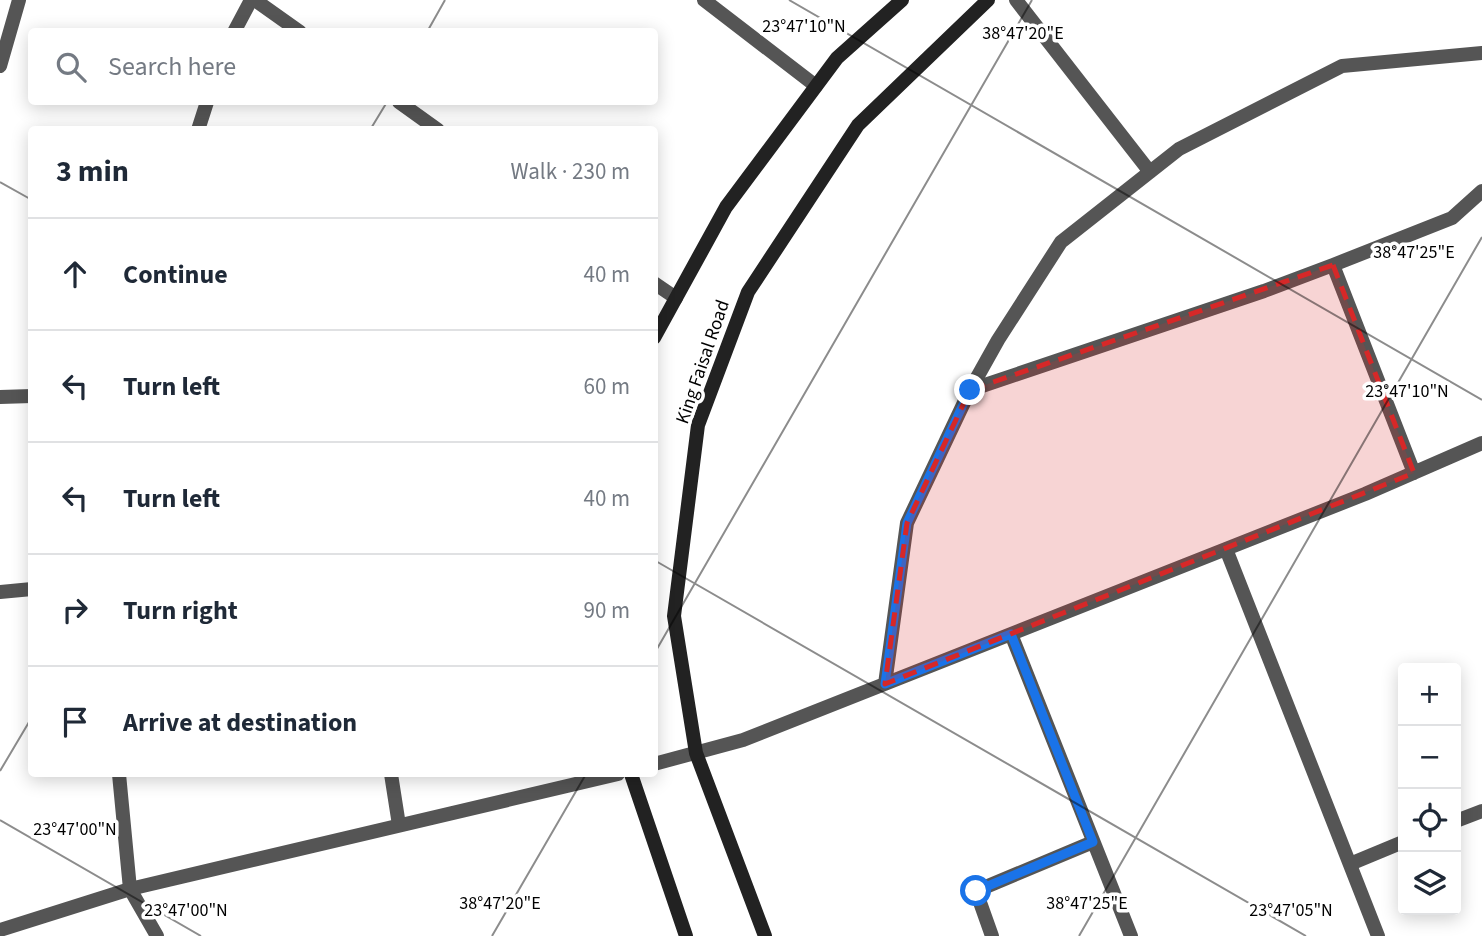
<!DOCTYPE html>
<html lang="en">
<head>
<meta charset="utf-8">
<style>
	body { margin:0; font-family:"Source Sans 3",sans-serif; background:#f2f2f3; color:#1f2937 }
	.controls { position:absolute; right:21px; bottom:21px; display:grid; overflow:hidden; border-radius:7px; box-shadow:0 4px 18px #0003 }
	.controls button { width:63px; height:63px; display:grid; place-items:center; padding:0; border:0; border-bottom:2px solid #e0e1e3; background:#fff; color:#1f2937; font:35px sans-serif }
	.stop { position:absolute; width:21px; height:21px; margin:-16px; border:5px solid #1a73e8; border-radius:50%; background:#fff }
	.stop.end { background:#1a73e8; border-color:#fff; box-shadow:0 2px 7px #0008 }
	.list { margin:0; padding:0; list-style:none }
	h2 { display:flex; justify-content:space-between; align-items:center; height:91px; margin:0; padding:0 28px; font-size:30px }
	h2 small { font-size:23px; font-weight:400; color:#747a83 }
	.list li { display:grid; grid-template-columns:46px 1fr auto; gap:21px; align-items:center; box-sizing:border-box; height:112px; padding:0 28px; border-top:2px solid #e0e1e3 }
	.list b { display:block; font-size:26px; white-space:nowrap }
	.list em { font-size:23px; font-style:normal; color:#747a83 }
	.icon { flex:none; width:38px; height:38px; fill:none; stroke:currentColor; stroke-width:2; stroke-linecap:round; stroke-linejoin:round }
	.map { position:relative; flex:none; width:1482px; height:936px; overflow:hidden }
	.search { position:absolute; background:#fff; box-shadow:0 4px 18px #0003; left:28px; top:28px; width:630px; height:77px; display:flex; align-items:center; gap:18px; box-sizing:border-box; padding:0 24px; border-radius:7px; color:#747a83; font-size:26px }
	.panel { position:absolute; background:#fff; box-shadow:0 4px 18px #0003; left:28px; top:126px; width:630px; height:651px; border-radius:7px }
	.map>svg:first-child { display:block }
</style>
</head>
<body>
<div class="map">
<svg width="1482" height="936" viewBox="0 0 1482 936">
	<rect width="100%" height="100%" fill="#fff"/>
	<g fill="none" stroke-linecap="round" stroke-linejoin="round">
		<path stroke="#555" stroke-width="14" d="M255,0L300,32
			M704,0L816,86
			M1016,0L1150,172
			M234,32L251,0
			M0,66L19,0
			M399,102L438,130
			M198,130L207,102
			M1333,265L1414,473
			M654,283L676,298
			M970,390L1264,291L1333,265L1452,218L1482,191
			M0,397L32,396
			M1226,549L1378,936
			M0,592L32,589
			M1011,634L1131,936
			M885,684L907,523L970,390L998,340L1061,242L1179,149L1342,66L1482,53
			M654,764L743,740L1365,494L1482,443
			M119,774L130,889L157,936
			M391,774L399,825
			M1456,821L1482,811
			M1350,864L1403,842
			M0,930L130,889L618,774
			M992,936L976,891L1093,842"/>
		<path stroke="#222" stroke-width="14" d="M654,338L726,207L837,58L902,0
			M631,774L686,936
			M765,936L696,753L674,616L698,425L748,292L858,125L988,0"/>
	</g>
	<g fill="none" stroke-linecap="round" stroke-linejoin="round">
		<path stroke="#1a73e8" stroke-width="9" d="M970,390L907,523L885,684L1011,634L1093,842L976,891"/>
	</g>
	<path fill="#d62828" fill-opacity="0.2" stroke="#d62828" stroke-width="5" stroke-dasharray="14 9" stroke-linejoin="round" d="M1333,265L1414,473L885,684L907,523L970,390Z"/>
	<path fill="none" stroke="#000" stroke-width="2" stroke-opacity="0.45" d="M789,0L1482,400M427,32L445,0M370,130L387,102M0,182L32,200M654,560L1306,936M654,654L1032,0M0,771L32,717M0,820L201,936M492,936L586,774M1079,936L1482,237"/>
	<g text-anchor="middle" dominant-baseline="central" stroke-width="7" stroke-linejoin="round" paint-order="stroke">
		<g font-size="19" fill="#000" stroke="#fff">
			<text transform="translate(703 362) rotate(-71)">King Faisal Road</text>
		</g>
	</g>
	<g font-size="18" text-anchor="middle" fill="#000" stroke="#fff" stroke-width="7" stroke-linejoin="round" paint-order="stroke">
		<text x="804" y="32">23°47'10"N</text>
		<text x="1023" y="39">38°47'20"E</text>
		<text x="1414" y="258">38°47'25"E</text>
		<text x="1407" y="397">23°47'10"N</text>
		<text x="75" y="835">23°47'00"N</text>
		<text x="500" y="909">38°47'20"E</text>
		<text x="1087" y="909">38°47'25"E</text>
		<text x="186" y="916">23°47'00"N</text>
		<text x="1291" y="916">23°47'05"N</text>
	</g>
</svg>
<div class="controls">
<button>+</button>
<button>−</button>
<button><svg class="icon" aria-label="locate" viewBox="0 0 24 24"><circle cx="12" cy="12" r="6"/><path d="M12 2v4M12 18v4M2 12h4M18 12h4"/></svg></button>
<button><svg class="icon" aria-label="layers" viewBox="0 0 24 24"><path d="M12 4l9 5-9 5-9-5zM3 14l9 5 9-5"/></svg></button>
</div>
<div class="stop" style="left:976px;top:891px"></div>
<div class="stop end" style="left:970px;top:390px"></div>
<div class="search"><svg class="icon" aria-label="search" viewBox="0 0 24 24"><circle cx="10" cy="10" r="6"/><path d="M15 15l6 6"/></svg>Search here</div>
<section class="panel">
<h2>3 min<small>Walk · 230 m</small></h2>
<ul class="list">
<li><svg class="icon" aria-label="ahead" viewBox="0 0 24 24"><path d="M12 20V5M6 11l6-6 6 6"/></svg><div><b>Continue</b></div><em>40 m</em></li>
<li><svg class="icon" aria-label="left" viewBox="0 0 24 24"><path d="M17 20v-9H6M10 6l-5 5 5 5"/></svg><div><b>Turn left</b></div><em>60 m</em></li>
<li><svg class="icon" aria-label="left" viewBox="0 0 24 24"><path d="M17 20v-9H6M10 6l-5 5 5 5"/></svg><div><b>Turn left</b></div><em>40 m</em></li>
<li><svg class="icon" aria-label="right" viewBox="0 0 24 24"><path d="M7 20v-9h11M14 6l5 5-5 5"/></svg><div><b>Turn right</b></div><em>90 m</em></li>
<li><svg class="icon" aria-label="arrive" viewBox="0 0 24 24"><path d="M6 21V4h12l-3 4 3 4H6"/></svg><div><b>Arrive at destination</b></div></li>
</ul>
</section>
</div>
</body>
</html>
